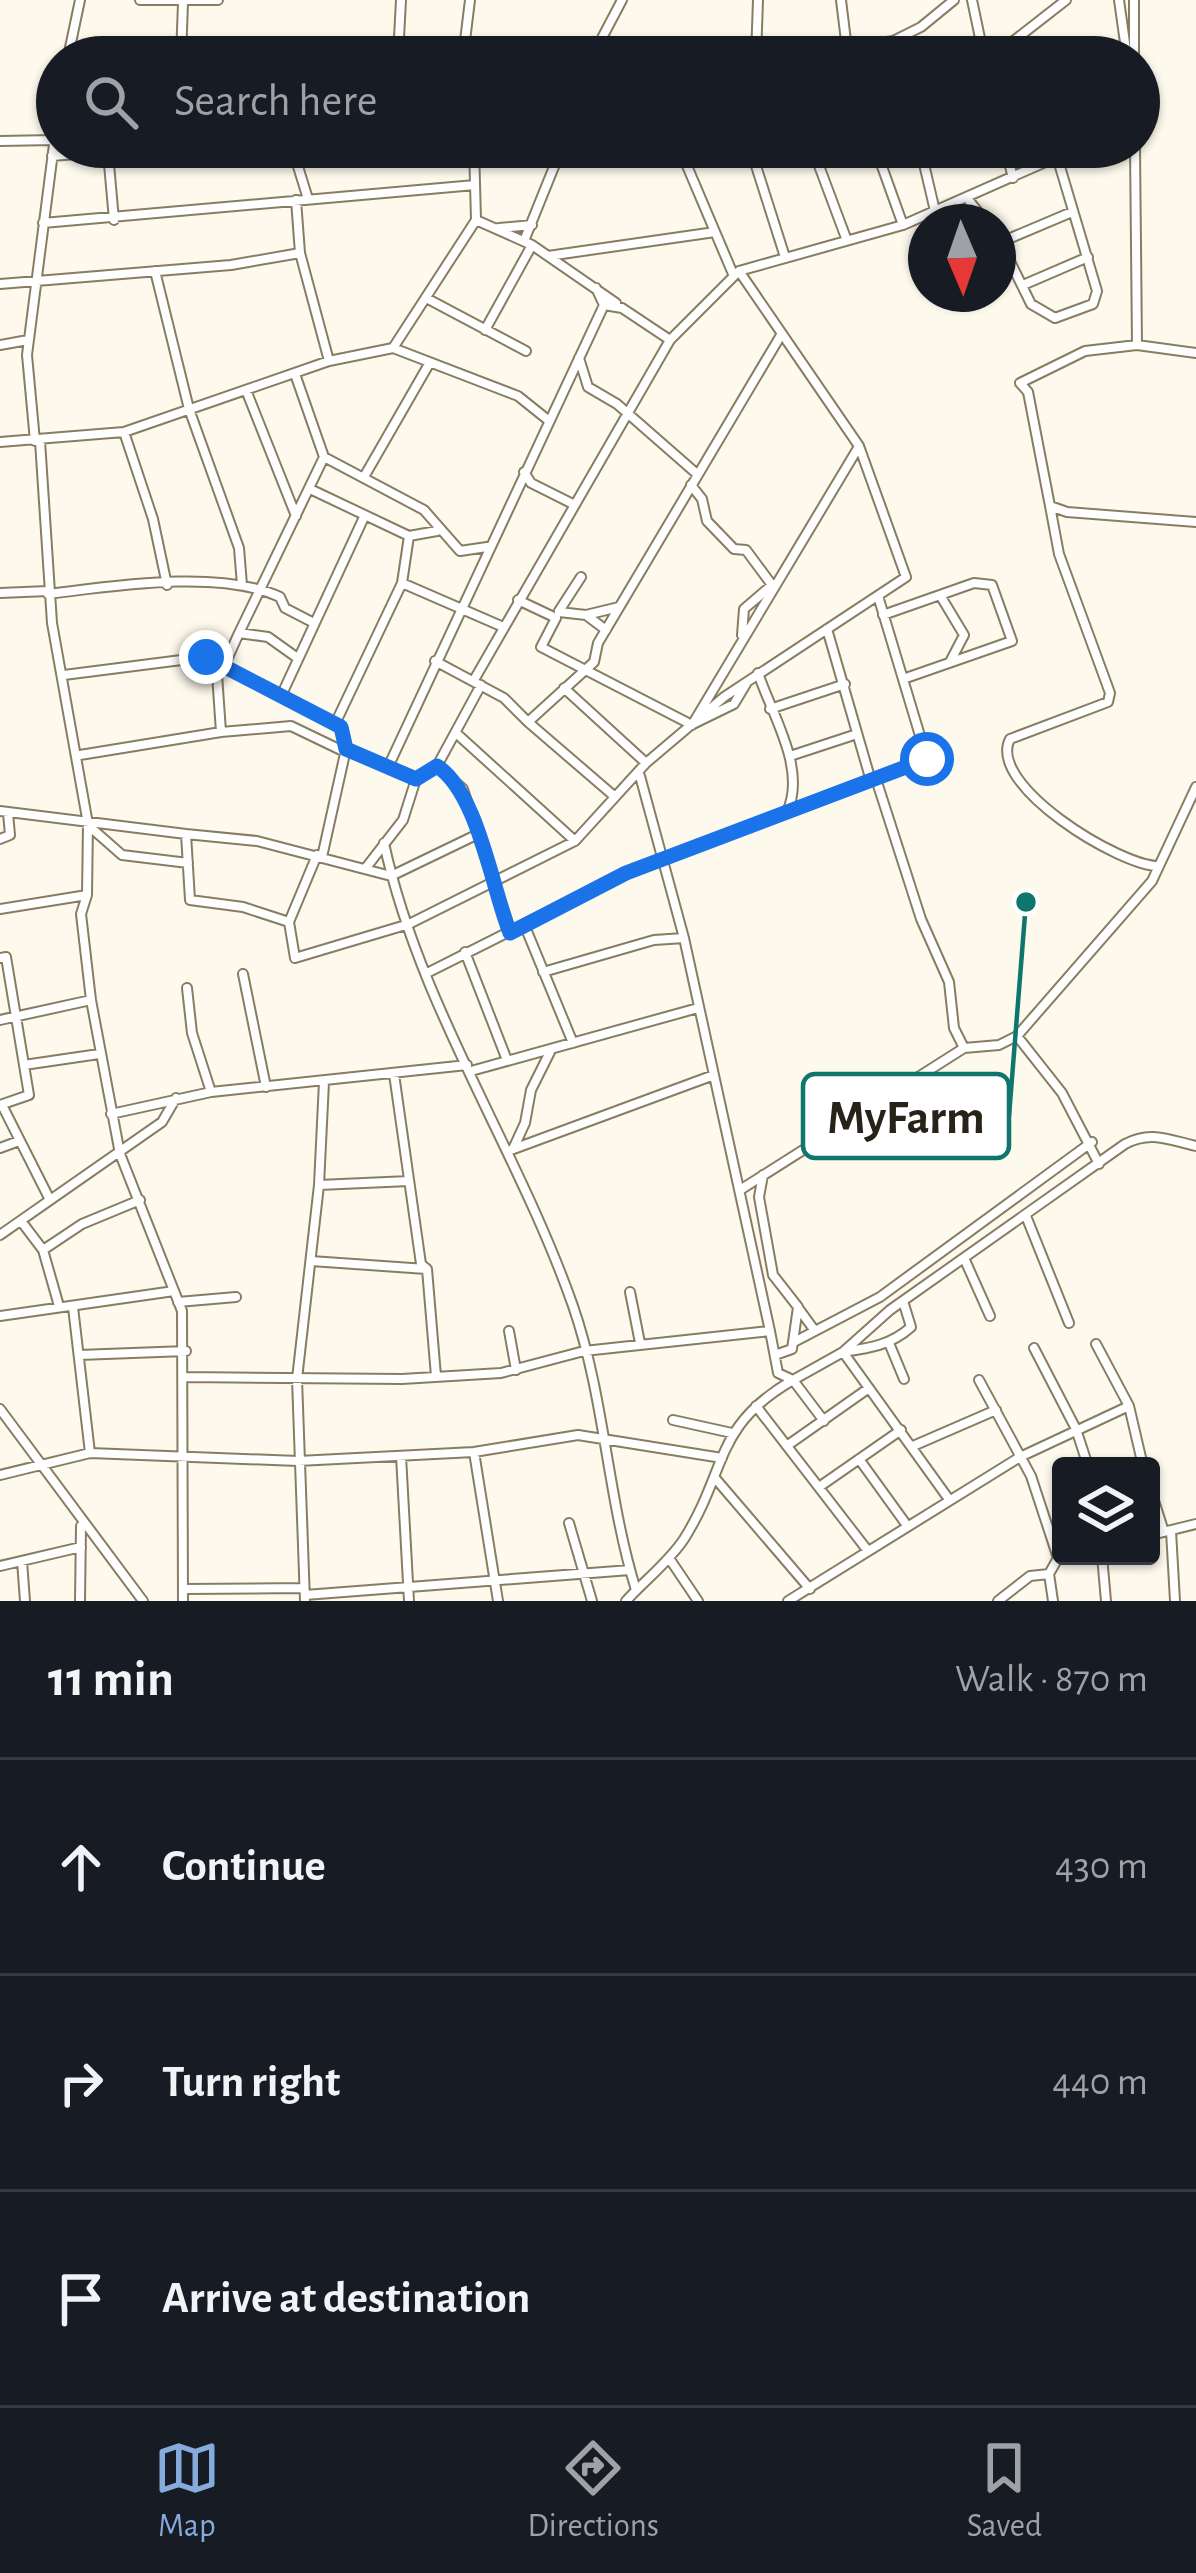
<!DOCTYPE html>
<html lang="en">
<head>
<meta charset="utf-8">
<style>
	body { margin:0; font-family:"Alegreya Sans",sans-serif; background:#20242c; color:#f1f3f6 }
	.controls { position:absolute; right:36px; bottom:36px; display:grid; overflow:hidden; border-radius:12px; box-shadow:0 3px 9px #0004 }
	.controls button { width:108px; height:108px; display:grid; place-items:center; padding:0; border:0; border-bottom:3px solid #363941; background:#171b24; color:#f1f3f6; font:60px sans-serif }
	.compass { position:absolute; left:908px; top:204px; width:108px; height:108px; border-radius:50%; background:#171b24; box-shadow:0 3px 9px #0004; rotate:178deg }
	.stop { position:absolute; width:36px; height:36px; margin:-27px; border:9px solid #1a73e8; border-radius:50%; background:#fff }
	.stop.end { background:#1a73e8; border-color:#fff; box-shadow:0 3px 12px #0008 }
	.list { margin:0; padding:0; list-style:none }
	h2 { display:flex; justify-content:space-between; align-items:center; height:156px; margin:0; padding:0 48px; font-size:51px }
	h2 small { font-size:39px; font-weight:400; color:#9ea1a6 }
	.list li { display:grid; grid-template-columns:78px 1fr auto; gap:36px; align-items:center; box-sizing:border-box; height:216px; padding:0 48px; border-top:3px solid #363941 }
	.list b { display:block; font-size:45px; white-space:nowrap }
	.list em { font-size:39px; font-style:normal; color:#9ea1a6 }
	.icon { flex:none; width:66px; height:66px; fill:none; stroke:currentColor; stroke-width:2; stroke-linecap:round; stroke-linejoin:round }
	.map { position:relative; flex:none; width:1196px; height:1601px; overflow:hidden }
	.search { position:absolute; background:#171b24; box-shadow:0 3px 9px #0004; left:36px; right:36px; top:36px; height:132px; display:flex; align-items:center; gap:30px; box-sizing:border-box; padding:0 42px; border-radius:66px; color:#9ea1a6; font-size:45px }
	.sheet { height:804px; background:#171b24 }
	nav { display:flex; justify-content:space-around; align-items:center; box-sizing:border-box; height:168px; border-top:3px solid #363941; background:#171b24; font-size:33px; color:#9ea1a6 }
	nav a { display:grid; justify-items:center; gap:6px }
	nav .on { color:#85abdc }
	.map>svg:first-child { display:block }
</style>
</head>
<body>
<div class="map">
<svg width="1196" height="1601" viewBox="0 0 1196 1601">
	<rect width="100%" height="100%" fill="#fef9ed"/>
	<g fill="none" stroke-linecap="round" stroke-linejoin="round">
		<g stroke="#887d63" stroke-width="12">
			<path id="street" d="M140,0H218
				M841,0L848,57
				M972,0L984,57
				M1119,0L1127,57
				M1134,0V57
				M893,41L897,57
				M68,57L80,0
				M181,57L183,3
				M398,57L401,0
				M463,57L470,0
				M555,57H559
				M592,57L622,0
				M756,57L758,0
				M792,57L893,41L921,27L954,0
				M993,57L1066,0
				M0,141L54,140
				M292,147L308,199
				M679,147L733,274
				M750,147L785,257
				M812,147L846,238
				M875,147L903,225
				M920,147L935,211
				M1005,147L1013,178
				M1135,147L1137,345L1085,351L1020,383L1028,392L1050,506L1067,512L1196,522
				M108,153L114,220
				M52,156L159,147
				M560,158L642,156L676,147
				M967,198L986,222
				M296,200L300,253L329,361
				M476,220L532,245L616,303
				M43,223L475,185
				M499,228L532,225
				M998,237L1031,304L1055,318L1093,304L1097,291L1058,160
				M524,241L562,147
				M1001,242L1072,212
				M548,256L715,232
				M155,271L189,409L239,548L242,585
				M0,284L231,265L300,253
				M1023,285L1088,257
				M428,299L526,351
				M485,330L532,245
				M670,340L739,271L903,225L1050,160L1084,157L1097,147
				M0,345L28,340
				M1137,345L1196,353
				M393,348L518,396L548,420
				M579,358L588,387L617,404L697,474
				M246,390L296,516
				M124,432L153,519L167,585
				M35,441L27,355L57,121
				M40,441L52,623L88,824L87,895L81,914L91,1000L120,1154L182,1311L183,1601
				M0,442L124,432L329,361L393,348L476,220L474,147
				M324,457L424,510L460,551L487,547
				M524,472L531,483L575,505
				M364,477L429,364
				M691,485L702,499L707,521L734,549L746,550L772,585L744,609L742,635
				M310,489L409,536L402,583L335,724
				M1050,506L1059,554L1110,693L1108,702L1010,739C986,785 1121,867 1159,866
				M409,536L437,531
				M402,583L501,626
				M0,593L48,591
				M48,594C115,586 219,569 280,597L285,608L312,622
				M940,595L964,635L951,660
				M878,596L927,759
				M518,600L556,618L541,647L692,725L858,448
				M559,611L581,577
				M559,612L586,615L606,630
				M586,615L619,607
				M883,615L974,583L992,585L1012,641L903,679
				M827,629L871,781
				M239,633L324,457L295,374
				M216,660L221,732
				M435,661L504,698L528,722L594,662L598,643L781,335
				M225,664L239,633L268,637L296,657
				M758,673C772,715 807,769 787,812
				M64,675L205,657L341,727L346,749L322,857
				M474,680L670,340L622,308L604,305
				M564,688L646,763
				M282,694L365,515
				M770,709L845,684
				M528,722L614,796
				M693,724L734,704L746,684
				M456,733L575,841
				M346,749L416,779
				M80,755L221,732L291,726L345,752
				M790,756L857,734
				M389,765L604,305L596,288
				M437,766L463,789L510,933
				M640,776L684,938L770,1331
				M876,779L921,919L949,982L954,1028L964,1048
				M0,811L186,834L190,900L243,907L289,922L295,958L409,924L575,841L646,763L724,697L906,577L859,446L739,271
				M89,826L122,855L188,863
				M186,834L257,841L391,876L476,835
				M0,839L10,835L8,813
				M384,843C419,1006 518,1149 573,1306C605,1398 607,1497 636,1590
				M365,869L403,820L416,779L437,766L481,685
				M0,909L87,895
				M289,922L317,855
				M524,924L573,1043
				M465,952L507,1060
				M0,958L6,957L29,1095L0,1105
				M543,972L654,940L684,938
				M427,973L626,873L935,757
				M243,974L266,1087
				M187,988L192,1033L211,1092
				M0,1020L91,1000
				M1017,1036L1062,1093L1099,1164
				M24,1065L99,1054
				M471,1071L698,1008
				M394,1074L421,1264L427,1269L436,1376
				M2,1105L50,1200
				M111,1114L211,1092L467,1065
				M0,1148L19,1141
				M513,1149L525,1123L531,1090L550,1052
				M508,1151L714,1075
				M763,1175L759,1197L773,1275L798,1307L792,1349L775,1355
				M319,1185L409,1181
				M740,1190L964,1048L999,1045L1017,1036L1152,881L1196,787
				M1026,1216L1069,1323
				M21,1221L43,1250L59,1306
				M0,1235L162,1122L176,1098
				M43,1250L82,1224L140,1200
				M964,1258L990,1316
				M311,1261L426,1269
				M630,1292L640,1343
				M903,1301L911,1327C891,1345 870,1348 843,1352L948,1498
				M178,1302L236,1297
				M73,1307L90,1453
				M799,1309L815,1331
				M0,1316L174,1291
				M509,1331L516,1370
				M794,1342L880,1297L1092,1142
				M889,1343L904,1379
				M1096,1344L1129,1406L1143,1466
				M1034,1348L1076,1429L1088,1466
				M79,1355L186,1351
				M186,1377L402,1379L501,1373L584,1351L770,1331L778,1373L793,1380L843,1352L890,1310L1125,1144C1151,1130 1169,1140 1196,1146
				M979,1380L1031,1476L1058,1558
				M756,1406L868,1551
				M0,1409L143,1601
				M673,1420L732,1433
				M788,1445L869,1388
				M913,1446L996,1410
				M474,1452L498,1601
				M401,1456L409,1601
				M859,1459L906,1524
				M0,1475L90,1453L298,1461L474,1452L578,1435L722,1458
				M715,1478L810,1589
				M819,1487L901,1430
				M1151,1491L1164,1532
				M569,1523L592,1601
				M1171,1531L1175,1601
				M1151,1535L1196,1524
				M1102,1556L1106,1601
				M669,1558L698,1601
				M22,1561L25,1601
				M0,1566L81,1547
				M184,1589L301,1588
				M305,1595L630,1570
				M80,1601L81,1526
				M305,1601L297,1379L319,1185L324,1082
				M626,1601C645,1580 668,1563 684,1539C728,1469 713,1426 793,1380L824,1421
				M788,1601L1020,1457L1129,1406
				M998,1601L1030,1576L1049,1574
				M1053,1601L1049,1574L1058,1558L1066,1556"/>
		</g>
		<use href="#street" stroke="#fff" stroke-width="8"/>
	</g>
	<g fill="none" stroke-linecap="round" stroke-linejoin="round">
		<path stroke="#1a73e8" stroke-width="15" d="M206,657L341,727L346,749L416,779L437,766C478,793 491,885 510,933L626,873L927,759"/>
	</g>
	<path fill="none" stroke="#0f766e" stroke-width="4.5" d="M1026 902L1009 1116"/>
	<circle fill="#0f766e" stroke="#fff" stroke-width="4.5" cx="1026" cy="902" r="12"/>
	<rect fill="#fff" stroke="#0f766e" stroke-width="4.5" x="803" y="1074" width="206" height="84" rx="12"/>
	<g font-size="48" text-anchor="middle" font-weight="bold" fill="#272318">
		<text x="906" y="1133">MyFarm</text>
	</g>
</svg>
<div class="controls">
<button><svg class="icon" aria-label="layers" viewBox="0 0 24 24"><path d="M12 4l9 5-9 5-9-5zM3 14l9 5 9-5"/></svg></button>
</div>
<svg class="compass" viewBox="-18 -18 36 36"><path d="M0-13l5 13h-10z" fill="#e53935"/><path d="M0 13l5-13h-10z" fill="#9ea1a6"/></svg>
<div class="stop" style="left:927px;top:759px"></div>
<div class="stop end" style="left:206px;top:657px"></div>
<div class="search"><svg class="icon" aria-label="search" viewBox="0 0 24 24"><circle cx="10" cy="10" r="6"/><path d="M15 15l6 6"/></svg>Search here</div>
</div>
<section class="sheet">
<h2>11 min<small>Walk · 870 m</small></h2>
<ul class="list">
<li><svg class="icon" aria-label="ahead" viewBox="0 0 24 24"><path d="M12 20V5M6 11l6-6 6 6"/></svg><div><b>Continue</b></div><em>430 m</em></li>
<li><svg class="icon" aria-label="right" viewBox="0 0 24 24"><path d="M7 20v-9h11M14 6l5 5-5 5"/></svg><div><b>Turn right</b></div><em>440 m</em></li>
<li><svg class="icon" aria-label="arrive" viewBox="0 0 24 24"><path d="M6 21V4h12l-3 4 3 4H6"/></svg><div><b>Arrive at destination</b></div></li>
</ul>
</section>
<nav>
<a class="on"><svg class="icon" aria-label="map" viewBox="0 0 24 24"><path d="M3 6l6-2 6 2 6-2v14l-6 2-6-2-6 2zM9 4v14M15 6v14"/></svg>Map</a>
<a><svg class="icon" aria-label="directions" viewBox="0 0 24 24"><path d="M12 3l9 9-9 9-9-9zM9 14v-3h6M13 9l2 2-2 2"/></svg>Directions</a>
<a><svg class="icon" aria-label="saved" viewBox="0 0 24 24"><path d="M7 4h10v16l-5-4-5 4z"/></svg>Saved</a>
</nav>
</body>
</html>
